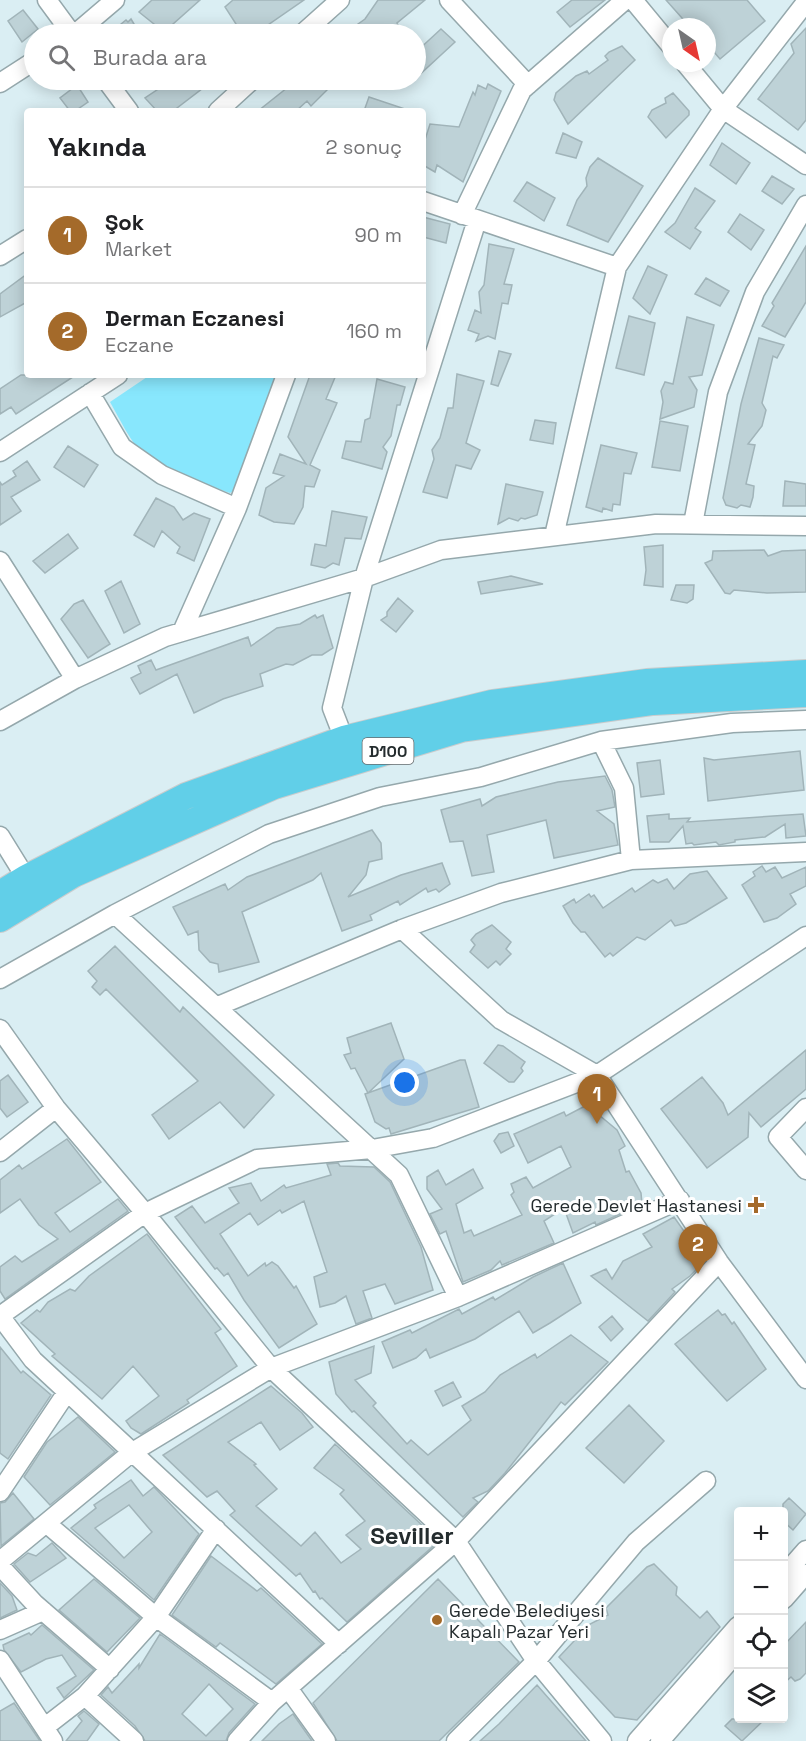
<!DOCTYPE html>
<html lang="tr">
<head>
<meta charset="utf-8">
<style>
	body { margin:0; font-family:"Space Grotesk",sans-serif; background:#f2f2f2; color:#202124 }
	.controls { position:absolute; right:18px; bottom:18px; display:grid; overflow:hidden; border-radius:6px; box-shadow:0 3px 15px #0003 }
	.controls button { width:54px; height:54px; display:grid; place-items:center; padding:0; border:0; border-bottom:2px solid #e0e0e0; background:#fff; color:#202124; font:30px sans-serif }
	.compass { position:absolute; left:662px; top:18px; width:54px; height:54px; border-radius:50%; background:#fff; box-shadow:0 3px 15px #0003; rotate:146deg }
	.you { position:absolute; left:405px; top:1083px; width:21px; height:21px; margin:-15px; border:4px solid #fff; border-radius:50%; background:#1a73e8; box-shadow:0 0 0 9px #1a73e833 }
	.badge { display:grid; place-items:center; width:39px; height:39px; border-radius:50%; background:#a46a2a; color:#fff; font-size:20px; font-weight:700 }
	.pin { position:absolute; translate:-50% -50px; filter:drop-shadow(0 2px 3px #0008) }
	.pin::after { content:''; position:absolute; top:32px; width:21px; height:18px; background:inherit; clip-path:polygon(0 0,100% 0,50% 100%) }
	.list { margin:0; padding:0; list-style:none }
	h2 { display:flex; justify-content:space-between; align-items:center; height:78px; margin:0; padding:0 24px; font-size:26px }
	h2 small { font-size:20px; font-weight:400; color:#757577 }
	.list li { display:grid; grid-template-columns:39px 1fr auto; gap:18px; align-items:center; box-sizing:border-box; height:96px; padding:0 24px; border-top:2px solid #e0e0e0 }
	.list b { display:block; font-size:22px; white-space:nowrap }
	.list p { margin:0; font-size:20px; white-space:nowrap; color:#757577 }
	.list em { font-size:20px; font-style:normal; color:#757577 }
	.icon { flex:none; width:33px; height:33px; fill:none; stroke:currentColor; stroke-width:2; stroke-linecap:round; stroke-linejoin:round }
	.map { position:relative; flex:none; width:806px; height:1741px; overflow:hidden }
	.search { position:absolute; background:#fff; box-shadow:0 3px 15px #0003; left:24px; top:24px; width:402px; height:66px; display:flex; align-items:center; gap:15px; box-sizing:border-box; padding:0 21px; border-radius:33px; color:#757577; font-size:22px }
	.panel { position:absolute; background:#fff; box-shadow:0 3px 15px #0003; left:24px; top:108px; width:402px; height:270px; border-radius:6px }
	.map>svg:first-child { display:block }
</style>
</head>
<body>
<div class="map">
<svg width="806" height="1741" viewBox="0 0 806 1741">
	<rect width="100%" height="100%" fill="#daeef3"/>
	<path fill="#88e7fd" d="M150,375H278L235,490L230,493C203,483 167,476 145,456C130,442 120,419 110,402Z"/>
	<path fill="#bed2d7" stroke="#a1b4b9" stroke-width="1.5" fill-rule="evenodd" d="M152,0H200L164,32L139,12Z
		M233,0H304L268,25L270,28L260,34H245L236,24L225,7Z
		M378,0H425L397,23L398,25L388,34H344L365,19Z
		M572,0H605L570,27L557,12Z
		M666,0H747L765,21L720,59L707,44V27H690Z
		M23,10L38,29L22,42L8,21Z
		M131,19L140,34H109L126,20L128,22Z
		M806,28V120L798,130L758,99L794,53L791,44Z
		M441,29L455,42L416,78V52Z
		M622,46L635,60L568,124L554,100L556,93L576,76L587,71L589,74L608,60L605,56L609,52Z
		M182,80H197L203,88L173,111H157L145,98L160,88Z
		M297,80H337L311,106L307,101L296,111H258Z
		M488,84L501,91L463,182L437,165L435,172L423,165V146L430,124L459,127L473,92L475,95L478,85L486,89Z
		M77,85L88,102L75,111H70L60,98Z
		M673,93L689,111V115L666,138L648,117L652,110L666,103L665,98Z
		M369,97L405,109V111H364Z
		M563,133L582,142L576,158L556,153Z
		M722,143L750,163L736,184L710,165Z
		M598,158L643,186L608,242L567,225L577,200L587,186L586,178L590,167Z
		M772,176L794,189L782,204L762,191Z
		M527,182L555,198L544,221L514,201Z
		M695,188L715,201L695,228L701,232L690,249L665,232L675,223Z
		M740,214L764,230L751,250L728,232Z
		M423,217L450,224L446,243L423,237Z
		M489,244L514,249L504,284L512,285L508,304L502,303L495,339L488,336L476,341L479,334L468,330L475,310L481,313L479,292L484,285Z
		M806,246V302L785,337L762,326L774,306L772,303Z
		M648,266L667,275L650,314L633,298Z
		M27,274V302L0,317V294Z
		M706,278L729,291L720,306L695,294Z
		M629,316L655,323L644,375L616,368Z
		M687,317L714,325L702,375L689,377L697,390L694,407L660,419L663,402L661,391L665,382L673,384Z
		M759,338L784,345L777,358L773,356L762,403L766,410L762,426L748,444L755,445L746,484L754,486L753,497L750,507L741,505L737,508L726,505L723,498L741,404Z
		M499,351L511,354L498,386L491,384Z
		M457,374L484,381L466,443L480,450L471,469L456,465L447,498L423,492L434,459L432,450L440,438L448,408H453Z
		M21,375H76L16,414L11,407L0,414V389Z
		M310,375H336L326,399L337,403L310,465L320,470L314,487L305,486L303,507L294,524L274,522L259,515L266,488L284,476L273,473L280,454L306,464L288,437Z
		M377,379L405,387L400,405H397L391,436L383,447L387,452L382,469L342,458L346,441L361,442L365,420L370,418L371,412Z
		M535,420L556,423L553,444L530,440Z
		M660,421L688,426L680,471L652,467Z
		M601,445L637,453L631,474L624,473L620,505L613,504L612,511L603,508L602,512L586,507Z
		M68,446L98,465L84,487L54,467Z
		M27,461L40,480L11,497L21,511L0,525V482L2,485L16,476L13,471Z
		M785,481L806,484V506H783Z
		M506,484L543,492L537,515L525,519L521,518L518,521L509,518L498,524Z
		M156,498L174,507L183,520L194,513L210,519L194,561L177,553L180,547L162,531L154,547L134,535Z
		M332,511L367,517L361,539L345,538L339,565L333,563L325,568L311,565L315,544L326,546Z
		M68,534L78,548L45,573L33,561Z
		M663,545V587L644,585L646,570L644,547Z
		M764,550L768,556L782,551L806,550V592L767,593L734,590L730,594L725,593L705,563L712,560L713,551Z
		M511,576L543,584L481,594L478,582Z
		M121,581L140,624L124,633L105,591Z
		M676,585H694L693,599L687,603L671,600Z
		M398,598L413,611L396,632L381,620L387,616V612Z
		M83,600L110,644L88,658L61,619L74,604Z
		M315,615L317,618L323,615L333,648L322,655H312L293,665L286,664L260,674L263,686L223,699L194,713L177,674L140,694L131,678L141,673L138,666L151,660L156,670L248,637L251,646L277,628L300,624Z
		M800,751L804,790L708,801L704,758L714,760Z
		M660,760L664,794L641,797L637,763Z
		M605,776L612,790L615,807L597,811L614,824L618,845L554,858L546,820L487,835L494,872L472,876L463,841L450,842L441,810L480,799L482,806L496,797L558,782Z
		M669,814V819L690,818L687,822L803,814L806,836L786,838L785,824L765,837L735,840V842L719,845L716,842L694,845L692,843L686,844L683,826L669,842H650L647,816Z
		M372,830L381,843L382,859L369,862L366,875L348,897L401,875L442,863L450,884L439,892L436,889L428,892L426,888L400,905L398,901L370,915L372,920L342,931L321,873L313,880L242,912L259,962L219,972L218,964L210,962L199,950L198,931L188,935L173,907L225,884L228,890L247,877Z
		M762,866L766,872L775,867L782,878L806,867V886L790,894L796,904L777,918L764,922L742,885L755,876L753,872Z
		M707,871L727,898L686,923L675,926L671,920L645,940L637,937L613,956L610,953L605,957L585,932H581L573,923L563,906L574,899L576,903L589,894L591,897L594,895L603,908L632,888L635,892L653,880L658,883L667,879L674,889L690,874Z
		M492,925L511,942L506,949L511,954L500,965L496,961L488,968L470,952L475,945L471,940L476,934Z
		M115,946L180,1012L183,1007L274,1095L244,1128L220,1102L169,1139L152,1115L198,1081L106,989L100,995L92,987L97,981L88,971Z
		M391,1023L404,1059L368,1093L355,1068L351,1069L344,1055L351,1053L347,1038Z
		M498,1045L503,1046L525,1062L521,1068L523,1071L514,1082H509L484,1063Z
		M806,1050V1089L761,1127L749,1113L748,1137L707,1168L661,1109L702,1077L723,1103L728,1115Z
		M460,1060H465L479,1107L391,1134L389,1128L386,1129L375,1122L365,1094Z
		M8,1075L28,1102L7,1117L0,1108V1081Z
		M587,1105L617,1130L625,1146L619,1150L626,1172L629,1171L641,1193L642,1204L596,1225L595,1222L573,1233L564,1208L544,1221L554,1243L502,1265L500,1261L491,1270L463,1282L446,1231L440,1234L430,1214L442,1209L427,1189V1177L438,1170L446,1185L473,1169L483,1188L456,1204L464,1233L471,1230L474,1236L522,1215L511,1195L514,1192L511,1184L526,1177L533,1188L571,1167L561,1146L528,1163L514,1134L564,1112L566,1116Z
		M508,1132L514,1146L501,1153L494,1141L499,1134Z
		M67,1139L101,1182L55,1213L70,1232L118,1199L128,1211L5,1299L0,1291V1267L15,1256L22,1262L58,1239L39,1225L20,1199L0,1213V1180L19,1165L22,1169Z
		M338,1163L340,1166L374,1167L390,1182L421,1247L433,1290L395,1304L385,1284L363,1291L372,1318L356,1324L346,1296L335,1303L320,1307L314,1277L327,1272L304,1201L282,1213L280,1210L258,1225L250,1213L220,1234L248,1276L265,1263L266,1266L272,1262L278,1266L294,1288L296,1286L317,1324L279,1348L244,1300L228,1273L224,1276L217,1268L215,1269L175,1217L192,1206L205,1223L239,1203L229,1188L251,1183L261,1201L284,1185L286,1188L331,1175L327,1164Z
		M674,1217L705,1261L690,1276L672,1289L675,1292L648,1321L591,1276L606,1269L612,1279L623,1261L652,1247L643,1234Z
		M147,1234L221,1329L215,1333L237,1366L187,1400L189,1403L141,1434L131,1428L126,1421L159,1396L133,1366L102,1399L52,1356L55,1354L21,1323L37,1310L40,1312L48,1302L70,1289L75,1291L89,1276Z
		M563,1263L581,1303L550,1323L533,1333L519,1311L475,1339L430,1358L426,1349L416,1358L393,1368L382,1342L410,1330L412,1333L459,1309L462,1314L493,1297L495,1300L533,1277Z
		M718,1310L722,1315L725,1314L732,1324L734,1322L766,1369L727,1401L675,1344Z
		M612,1316L623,1329L611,1341L599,1327Z
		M571,1335L608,1362L565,1405L561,1402L505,1473L488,1491L473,1498L478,1502L463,1517L354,1411L352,1412L336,1394L329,1362L374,1346L371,1373L355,1380L376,1403L373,1406L407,1444L411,1440L428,1455L471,1420L462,1406L485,1392L500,1375L535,1354L537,1358Z
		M0,1347L21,1373L23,1371L51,1395L8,1459L0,1453Z
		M453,1382L461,1397L443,1406L435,1391Z
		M271,1386L302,1413L313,1427L280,1450L261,1422L228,1442L256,1464L254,1465L277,1489L256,1506L301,1546L315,1532L341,1563L361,1549L346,1535L365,1521L340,1494L344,1490L314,1468L335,1444L439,1541L347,1622L322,1598L320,1599L315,1591L313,1592L300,1573L296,1576L230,1515L235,1511L217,1491L207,1497L163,1455Z
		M629,1405L664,1441L624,1483L586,1448Z
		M78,1417L115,1452L50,1505L24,1477L47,1442Z
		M131,1480L143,1496L154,1487L199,1534L154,1600L71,1528L96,1508L94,1505ZM129,1505L152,1532L124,1558L95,1528Z
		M13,1493L34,1519L1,1546L0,1503L5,1502Z
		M789,1498L806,1514L793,1530L783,1521V1504Z
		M52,1543L66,1558L30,1582L14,1564L28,1553L36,1556Z
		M211,1556L257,1591L261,1588L322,1644L276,1684L220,1643L216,1647L172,1615Z
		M654,1564L677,1587L676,1595L700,1618L707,1611L720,1627L637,1720L615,1717L559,1657L590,1624L608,1615L606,1608L647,1567Z
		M94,1579L140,1618L107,1652L59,1610Z
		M438,1579L519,1662L439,1741H337L313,1703Z
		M0,1583L12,1596L17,1610L0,1618Z
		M806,1622V1673L800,1679L795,1681L791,1677L783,1684V1646Z
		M42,1625L94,1670L64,1698L57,1688L76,1676L62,1655L46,1659L21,1672L4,1650L3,1645L29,1633L31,1635Z
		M160,1634L255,1704L229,1733L226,1741H145L135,1726L101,1695L108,1687L112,1693L139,1664V1668ZM209,1684L233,1709L206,1736L182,1714Z
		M537,1685L586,1741H480L499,1724Z
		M14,1703L40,1741H0V1711Z
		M84,1711L99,1724L87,1741H66L82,1721L78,1716Z
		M293,1714L312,1741H262L279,1724Z
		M732,1719H765L742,1741L725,1726Z"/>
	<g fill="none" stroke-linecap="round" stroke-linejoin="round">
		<g stroke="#95a8ac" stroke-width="21">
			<path id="minor" d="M47,0L72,34
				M449,0L528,85
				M633,0L671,46
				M75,34L115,0
				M302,34L340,0
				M685,63L723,109L806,165
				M106,80L129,111
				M0,83L34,61
				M218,111L252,80
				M423,201L617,267
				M462,215L522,90L625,0
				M0,256L27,239
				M90,393L122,447L162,475L237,508
				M0,452L118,375
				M693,524L718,392L755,292L806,205
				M554,536L617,267L723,109L806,2
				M0,561L75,679
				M182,632L237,508L286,375
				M0,721L75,679L165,637L364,578L441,550L656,524L806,526
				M344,739L332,708L364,578L477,220
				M601,741L624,788L631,860
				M0,836L26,878
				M115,914L269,834L380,797L481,777L601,741L732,723L806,720
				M402,929L501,1020L597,1075L719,1262L806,1379
				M0,979L115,914L399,1175L458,1297
				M218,1006L402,929L501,893L631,860L806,852
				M0,1029L56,1108L145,1213L271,1368L456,1541L536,1661L602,1741
				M806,1108L778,1137L806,1170
				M0,1152L56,1108
				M0,1316L145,1213L257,1159L372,1149L433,1138L597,1075L806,936
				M0,1316L33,1360L339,1644
				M0,1492L67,1392
				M216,1529L156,1617L272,1702
				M0,1561L131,1453L271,1368L458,1297L680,1200
				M0,1566L35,1604L110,1669
				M784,1575L806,1550
				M784,1599L806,1574
				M0,1630L43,1611
				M0,1660L53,1741
				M288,1688L326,1741
				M85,1696L134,1741
				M45,1727L85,1696L156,1617L46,1523
				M237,1741L272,1702L456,1541L719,1262
				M456,1741L536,1661L636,1542L706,1481
				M637,1741L738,1626
				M660,1741L738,1651"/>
		</g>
		<g stroke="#cacccd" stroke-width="28">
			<path id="highway" d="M0,894L26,878L186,796L344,739L492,703L647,682L806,673
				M0,919L74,874L274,786L461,729L653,702L806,694"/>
		</g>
		<use href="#minor" stroke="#fff" stroke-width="18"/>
		<use href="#highway" stroke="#61cfe8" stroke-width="26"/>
	</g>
	<g fill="#a46a2a" stroke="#fff" stroke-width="2">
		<path d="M753 1196h6v6h6v6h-6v6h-6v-6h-6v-6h6z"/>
		<circle cx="437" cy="1620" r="6"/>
	</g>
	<g text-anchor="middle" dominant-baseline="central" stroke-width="6" stroke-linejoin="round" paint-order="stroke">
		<rect fill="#fff" stroke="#666b6d" stroke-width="1.5" x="362.5" y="738" width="51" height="26" rx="4.5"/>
		<g font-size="16" font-weight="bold" fill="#242c2e">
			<text x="388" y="751">D100</text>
		</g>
		<g font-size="18" fill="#242c2e" stroke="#fff" text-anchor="end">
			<text x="742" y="1205">Gerede Devlet Hastanesi</text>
			<text x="449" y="1610" text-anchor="start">Gerede Belediyesi<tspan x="449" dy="21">Kapalı Pazar Yeri</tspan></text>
		</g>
		<g font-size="24" font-weight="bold" fill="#242c2e" stroke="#fff">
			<text x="412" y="1535">Seviller</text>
		</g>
	</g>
</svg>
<div class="controls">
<button>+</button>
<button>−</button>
<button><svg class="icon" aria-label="locate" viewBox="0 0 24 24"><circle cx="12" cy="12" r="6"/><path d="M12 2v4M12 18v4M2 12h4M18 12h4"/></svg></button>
<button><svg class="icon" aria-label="layers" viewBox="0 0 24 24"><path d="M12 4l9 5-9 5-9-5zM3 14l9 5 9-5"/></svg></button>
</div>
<svg class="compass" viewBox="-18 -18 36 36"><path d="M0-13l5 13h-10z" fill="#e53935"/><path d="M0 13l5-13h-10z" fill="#757577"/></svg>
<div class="you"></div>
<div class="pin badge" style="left:597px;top:1124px">1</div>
<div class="pin badge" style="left:698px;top:1274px">2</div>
<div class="search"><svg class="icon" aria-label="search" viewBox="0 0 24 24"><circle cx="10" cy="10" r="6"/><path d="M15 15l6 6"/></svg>Burada ara</div>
<section class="panel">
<h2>Yakında<small>2 sonuç</small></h2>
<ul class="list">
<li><span class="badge">1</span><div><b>Şok</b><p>Market</p></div><em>90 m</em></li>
<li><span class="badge">2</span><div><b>Derman Eczanesi</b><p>Eczane</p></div><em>160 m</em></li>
</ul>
</section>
</div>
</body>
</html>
